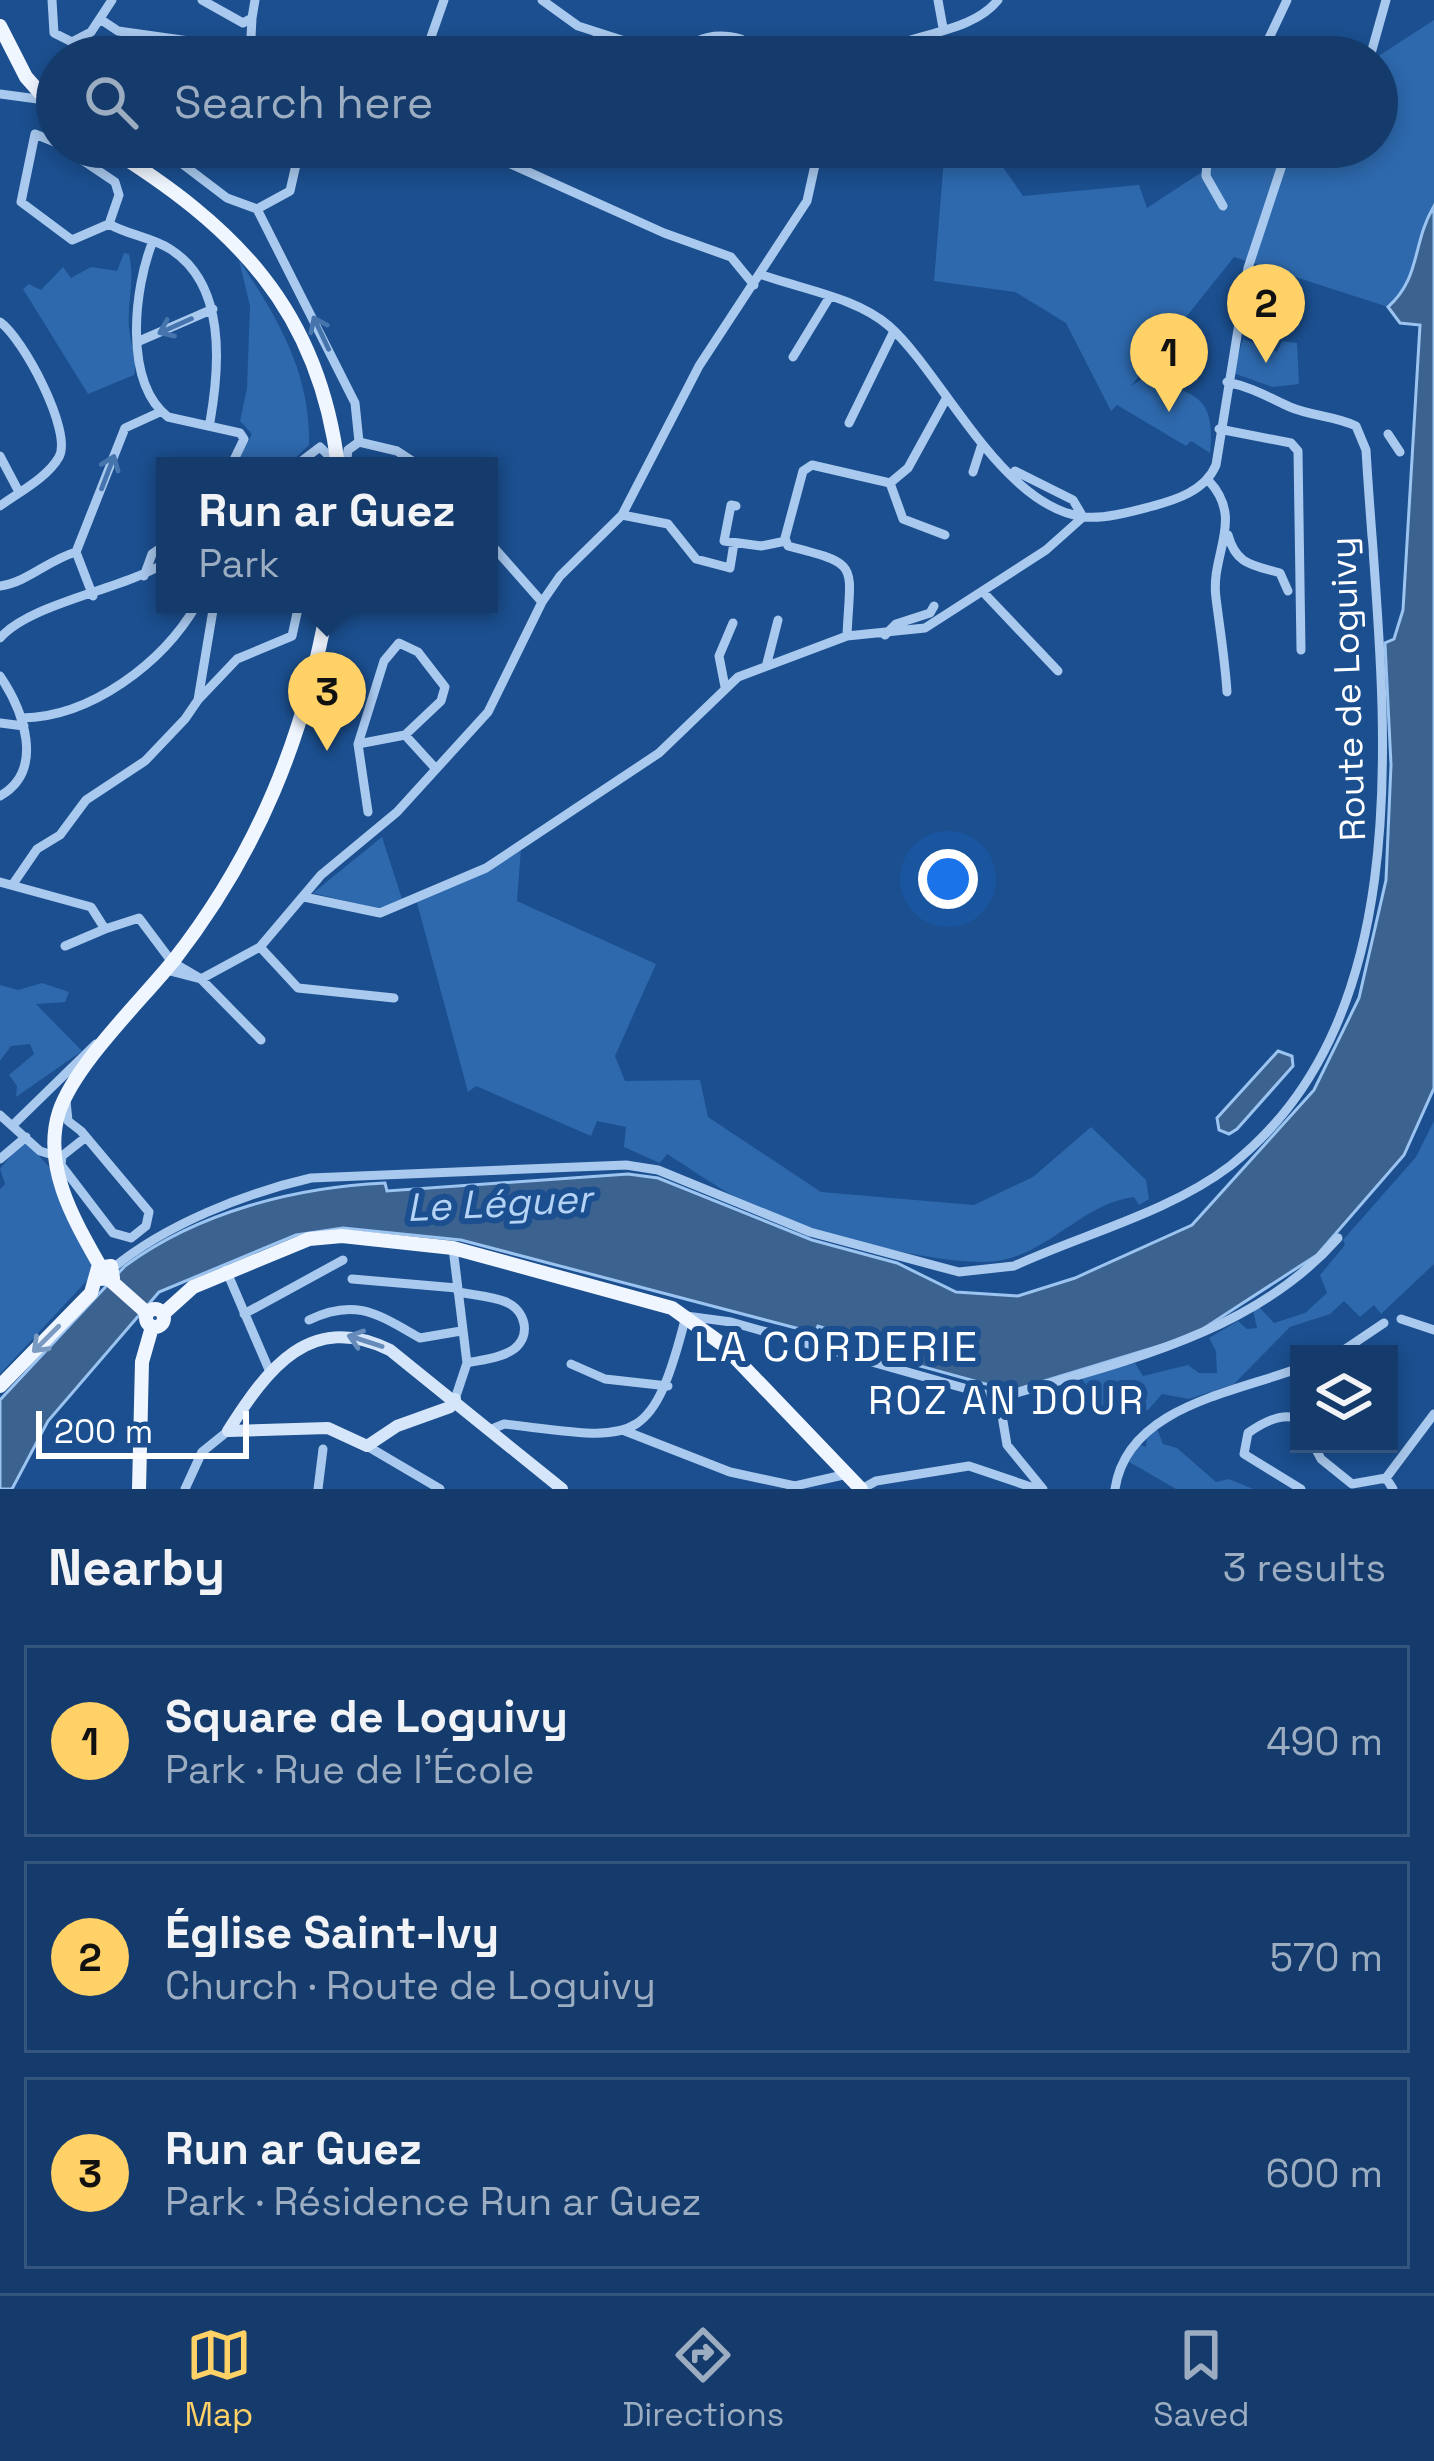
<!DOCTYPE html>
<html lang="en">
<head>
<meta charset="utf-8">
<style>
	body { margin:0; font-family:"Space Grotesk",sans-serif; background:#214673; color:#f1f3f6 }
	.controls { position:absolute; right:36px; bottom:36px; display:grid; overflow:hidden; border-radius:0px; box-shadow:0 6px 18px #0003 }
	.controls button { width:108px; height:108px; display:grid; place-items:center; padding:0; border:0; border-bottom:3px solid #33557e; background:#143b6b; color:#f1f3f6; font:60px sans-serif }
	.scale { position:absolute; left:36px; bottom:30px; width:213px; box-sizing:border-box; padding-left:12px; border:6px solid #fff; border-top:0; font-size:33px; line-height:42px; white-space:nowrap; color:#fff; -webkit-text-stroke:9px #1b4f8f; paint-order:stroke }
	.you { position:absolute; left:948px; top:879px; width:42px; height:42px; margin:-30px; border:9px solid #fff; border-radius:50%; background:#1a73e8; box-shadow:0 0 0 18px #1a73e833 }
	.badge { display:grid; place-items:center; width:78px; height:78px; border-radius:50%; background:#ffd166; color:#111; font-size:39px; font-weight:700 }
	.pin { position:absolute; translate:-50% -99px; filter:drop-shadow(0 3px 6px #0008) }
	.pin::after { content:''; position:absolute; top:63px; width:42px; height:36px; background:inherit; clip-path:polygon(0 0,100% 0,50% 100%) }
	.popup { position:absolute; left:156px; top:457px; width:342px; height:156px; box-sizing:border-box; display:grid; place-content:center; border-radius:0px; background:#143b6b; filter:drop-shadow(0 3px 9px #0005); font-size:39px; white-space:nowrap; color:#9dadc1 }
	.popup b { font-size:45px; color:#f1f3f6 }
	.popup::after { content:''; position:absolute; left:50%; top:100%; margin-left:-24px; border:24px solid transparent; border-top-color:#143b6b }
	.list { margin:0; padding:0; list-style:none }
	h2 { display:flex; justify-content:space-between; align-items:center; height:156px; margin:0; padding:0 48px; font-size:51px }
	h2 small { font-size:39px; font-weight:400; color:#9dadc1 }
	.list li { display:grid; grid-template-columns:78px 1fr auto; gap:36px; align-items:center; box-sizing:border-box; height:192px; margin:0 24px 24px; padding:0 24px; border:3px solid #33557e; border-radius:0px }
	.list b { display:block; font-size:45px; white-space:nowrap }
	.list p { margin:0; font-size:39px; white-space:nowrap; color:#9dadc1 }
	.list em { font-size:39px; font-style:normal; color:#9dadc1 }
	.icon { flex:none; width:66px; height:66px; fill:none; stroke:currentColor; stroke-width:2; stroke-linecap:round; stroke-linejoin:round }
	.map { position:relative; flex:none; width:1434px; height:1489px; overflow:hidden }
	.search { position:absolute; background:#143b6b; box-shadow:0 6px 18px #0003; left:36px; right:36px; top:36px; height:132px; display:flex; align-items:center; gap:30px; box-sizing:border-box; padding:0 42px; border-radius:66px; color:#9dadc1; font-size:45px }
	.sheet { height:804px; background:#143b6b }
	nav { display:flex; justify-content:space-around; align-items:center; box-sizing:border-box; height:168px; border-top:3px solid #33557e; background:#143b6b; font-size:33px; color:#9dadc1 }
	nav a { display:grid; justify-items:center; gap:6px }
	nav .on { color:#ffd166 }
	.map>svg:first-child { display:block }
</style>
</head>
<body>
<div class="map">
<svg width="1434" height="1489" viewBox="0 0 1434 1489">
	<rect width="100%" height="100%" fill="#1b4f8f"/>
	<path fill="#2e69ad" d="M1434,20V206C1412,243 1421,278 1388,307L1234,257L1131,386L1145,377C1194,395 1216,393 1210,453L1191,441L1186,446L1117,405L1111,411L1066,323L1015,292L934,281L945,147H989L1023,196L1139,185L1147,208L1240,147H1377V57Z
		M124,253L129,254C136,283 125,307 130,335C132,350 138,361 134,375L88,394L23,289L29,284L41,290L63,267L71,278L91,267L117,271Z
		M239,260C278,318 311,374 309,445L287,466H235L252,434L240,421L247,388L250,306Z
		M1243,339L1277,352L1282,341L1297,343L1299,384L1273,387L1233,373Z
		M382,837L402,899L379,909L313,893Z
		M521,848L517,901L656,964L615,1056L625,1081L700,1080L708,1117L821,1192L974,1205L1033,1177L1091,1127L1146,1180L1149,1199L1139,1205L1134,1197C1083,1204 1053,1249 1003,1260C949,1272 787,1226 737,1198C713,1185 690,1168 667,1154L660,1163L624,1147L626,1127L597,1121L591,1136L476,1086L468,1092L416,899Z
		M42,983L69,992L65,1002L36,1004L82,1051L16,1097L17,1086L9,1075L34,1054L30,1044L11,1046L0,1061V985L18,990Z
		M1434,1121V1264L1381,1314L1374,1305L1360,1317L1344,1301L1330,1314L1290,1327L1234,1384L1189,1399L1162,1394L1148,1410L1118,1404L1113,1411L1098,1404L1081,1407L1088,1392L1082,1378L1135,1363L1143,1376L1188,1365L1199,1373H1217L1216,1351L1209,1338L1238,1321L1247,1329L1257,1328L1253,1310L1259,1307L1274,1323L1305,1313L1327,1293L1320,1275L1345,1245L1343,1240L1416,1157Z
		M24,1139L50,1168L94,1273L0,1374V1189L5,1184L0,1169Z
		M1157,1429L1163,1444L1177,1448L1216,1482L1229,1479L1253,1489H1176L1124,1459L1136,1443L1146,1447L1147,1435Z"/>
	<path fill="#3c6290" stroke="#9cc4f0" stroke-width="3" d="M1434,206V1088L1404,1155L1317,1255L1192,1336L1011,1391L865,1351L866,1341L818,1326L815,1333L461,1240L343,1228L296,1235L159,1292L48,1421L12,1489H0V1400L125,1266C198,1212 296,1187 385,1183L387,1191L628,1174L658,1178L812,1240L897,1263L956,1292L1018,1296L1075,1278L1192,1225L1314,1090L1359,998L1386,880L1391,765L1385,643L1394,639L1403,610L1420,325L1400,323L1388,307C1421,278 1412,243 1434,206Z
		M1278,1051L1292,1056L1293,1066L1237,1129L1229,1134L1219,1130L1217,1118Z"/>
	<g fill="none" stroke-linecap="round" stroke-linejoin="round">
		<path stroke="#a9c9ee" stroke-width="9" d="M52,0L54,33L72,42L91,32L112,0
			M202,0L243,23L252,18L255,0
			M542,0L578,26L631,43L635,57
			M938,0L943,28
			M100,19L118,31L189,41L186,57
			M250,57L252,18
			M424,57L444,0
			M585,57L599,34
			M677,57C695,36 716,32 741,39L752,57
			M871,57C909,32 970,35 998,0
			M1260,57L1287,0
			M1370,57L1386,0
			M0,94L45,100
			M57,143L35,134L21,202L72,240L109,224L119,195L115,182L63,147
			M160,147L227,198L257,209L290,191L300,147
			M473,147L664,233L731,257L754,285
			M581,147L598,153L605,147
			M751,147H770
			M1208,147L1206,176L1223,206
			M257,209L355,403L359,442L348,450L346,466
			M109,224C128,235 151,237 170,249C226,284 220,365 210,422
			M153,241C134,287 123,382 168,417L240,433L244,439L231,466
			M760,274C800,289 856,297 889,326C943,374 1002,508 1085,517C1104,519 1130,512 1149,507C1176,500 1205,491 1216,465L1248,268L1288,147
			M0,322C23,338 73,432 59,457C47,478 19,492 0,506
			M137,342L213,309
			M793,357L829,298
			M849,423L894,331
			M1219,429L1291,443L1298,451L1301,650
			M1388,434L1400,452
			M359,442L397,451L420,466
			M0,456L19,492
			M295,466L320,447L334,461
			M301,466H325
			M1015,471L1073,500L1083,517
			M973,472L981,447
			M1209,481C1245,520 1210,554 1216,598C1220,630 1225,660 1227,692
			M890,483L903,519L945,535
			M736,506L731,505L724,541L761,546L786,541
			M622,515L668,524L696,559L730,568L734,543
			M1228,535C1236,565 1253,565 1280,573L1288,591
			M489,542L542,602
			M144,576L152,554L165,545
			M0,586C28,582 48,560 76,552
			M983,592L1058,671
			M93,596L76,552L125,428L160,412
			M885,635L896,624L930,613L934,606
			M847,636C850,563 862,565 788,546L785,538L803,471L812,465L890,483L908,468L946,399
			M0,638C31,603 121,590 165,563
			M767,663L778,620
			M0,676C23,710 46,770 0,796
			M725,687L719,656L733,623
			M198,700L237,659L292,636L299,604
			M22,718C91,717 163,663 197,604
			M0,723L24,726
			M405,735L358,744L384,661L399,643L418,652L445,687L441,701L405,735L436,769
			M358,744L368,812
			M0,882L91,907L105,929L65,946
			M13,884L37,849L60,835L86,800L145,761L185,719L198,700L214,604
			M304,897L380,913L486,868L659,753L738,677L847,636L925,628L1046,550L1083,517
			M105,929L139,918L172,962L201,979L261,1040
			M260,947L298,988L394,998
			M166,970L201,979L260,947L321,875L397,812L488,712L542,602L560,576L622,515L699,366L807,201L819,147
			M66,1101L68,1121L81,1131L149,1212L146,1226L131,1238L113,1233L61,1165L62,1156L86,1137
			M0,1115L40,1151L53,1155
			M15,1123L96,1044
			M0,1159L26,1137
			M453,1248L467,1363L455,1399
			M113,1268C165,1225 245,1193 311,1178L626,1165L658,1170L810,1232L959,1272L1014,1266C1083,1234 1168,1213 1230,1166C1434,1006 1379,677 1366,450L1356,426C1335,416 1311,416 1290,407C1268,397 1251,387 1227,382
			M226,1270L270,1372
			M352,1279L457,1288
			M458,1292C473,1295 492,1296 506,1302C525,1310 532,1335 514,1349C502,1358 481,1360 467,1363
			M244,1314L343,1260
			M1401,1319L1434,1330
			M309,1320C356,1297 379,1315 420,1338L461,1331
			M1338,1354L1384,1323
			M571,1364L605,1379L668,1386
			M999,1398C1117,1363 1253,1335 1338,1238
			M999,1398L1007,1445L1043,1489
			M1299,1419C1283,1412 1262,1423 1248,1433L1244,1454L1301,1489
			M492,1429L504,1424C634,1439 651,1453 686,1316L731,1322L999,1398
			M625,1431L730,1472L795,1486L843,1475
			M1313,1444L1321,1459L1352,1484
			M367,1446L440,1489
			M1352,1484L1386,1478
			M185,1489L202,1452L228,1431
			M318,1489L323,1449
			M862,1489L876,1481L969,1466L1037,1489
			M1115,1489C1127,1407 1233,1393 1299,1368
			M1393,1489L1386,1478L1434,1414"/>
		<path stroke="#d6e6fa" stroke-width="12" d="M228,1431C268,1368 310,1311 390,1350L562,1489
			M228,1431L328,1428L367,1446L397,1426L450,1407L455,1399"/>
		<path stroke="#f0f6ff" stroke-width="14" d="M0,26L26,77L57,112
			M107,147C235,226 319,309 338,466
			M100,1266C74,1220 42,1166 59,1112C75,1064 141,1001 174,960C258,852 304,738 328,604
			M110,1280L147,1313
			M146 1318a9 9 0 1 1 18 0a9 9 0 1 1-18 0Z
			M163,1314L193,1287L309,1239L342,1236L453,1248L672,1308L722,1344L861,1489
			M0,1386L91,1293L98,1268L111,1266L113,1278L99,1279
			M139,1489L142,1362L152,1327"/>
	</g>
	<defs><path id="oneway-shaft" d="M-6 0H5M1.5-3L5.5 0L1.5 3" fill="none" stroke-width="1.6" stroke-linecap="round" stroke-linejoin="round" transform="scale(3)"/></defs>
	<g stroke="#4674ac">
		<use href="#oneway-shaft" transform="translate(175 326) rotate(156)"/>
		<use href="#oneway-shaft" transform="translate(321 333) rotate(-115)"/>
		<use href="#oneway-shaft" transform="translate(108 472) rotate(-69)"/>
	</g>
	<use stroke="#7b9ac1" href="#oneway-shaft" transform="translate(46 1339) rotate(135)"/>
	<use stroke="#668bba" href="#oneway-shaft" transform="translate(365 1341) rotate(-162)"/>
	<g text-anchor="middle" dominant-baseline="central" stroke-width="12" stroke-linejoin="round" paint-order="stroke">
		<g font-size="36" fill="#fff" stroke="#1b4f8f">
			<text transform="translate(1348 689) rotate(-92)">Route de Loguivy</text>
		</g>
		<g font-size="39" font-style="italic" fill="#b5d3f5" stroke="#1b4f8f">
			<text transform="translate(499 1203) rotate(-3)">Le Léguer</text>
		</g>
		<g font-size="39" letter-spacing="3" fill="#fff" stroke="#1b4f8f">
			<text x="1007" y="1400">ROZ AN DOUR</text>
		</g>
		<g font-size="42" letter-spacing="3" fill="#fff" stroke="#1b4f8f">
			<text x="837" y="1346">LA CORDERIE</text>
		</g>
	</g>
</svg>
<div class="controls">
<button><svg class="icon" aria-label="layers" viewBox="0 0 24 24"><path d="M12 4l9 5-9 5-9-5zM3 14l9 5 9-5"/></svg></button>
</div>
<div class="scale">200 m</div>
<div class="you"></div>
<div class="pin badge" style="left:1169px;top:412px">1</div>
<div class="pin badge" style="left:1266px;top:363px">2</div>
<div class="pin badge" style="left:327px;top:751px">3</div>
<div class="popup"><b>Run ar Guez</b>Park</div>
<div class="search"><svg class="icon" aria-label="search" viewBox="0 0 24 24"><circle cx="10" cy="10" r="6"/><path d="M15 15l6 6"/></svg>Search here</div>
</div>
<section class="sheet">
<h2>Nearby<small>3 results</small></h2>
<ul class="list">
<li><span class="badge">1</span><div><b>Square de Loguivy</b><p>Park · Rue de l'École</p></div><em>490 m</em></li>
<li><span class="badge">2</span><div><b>Église Saint-Ivy</b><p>Church · Route de Loguivy</p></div><em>570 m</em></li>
<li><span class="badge">3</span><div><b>Run ar Guez</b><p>Park · Résidence Run ar Guez</p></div><em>600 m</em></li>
</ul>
</section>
<nav>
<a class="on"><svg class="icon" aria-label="map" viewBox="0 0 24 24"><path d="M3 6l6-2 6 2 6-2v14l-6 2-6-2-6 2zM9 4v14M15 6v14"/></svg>Map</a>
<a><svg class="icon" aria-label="directions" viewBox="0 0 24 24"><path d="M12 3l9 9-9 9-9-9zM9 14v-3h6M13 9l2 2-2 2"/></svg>Directions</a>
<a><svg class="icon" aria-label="saved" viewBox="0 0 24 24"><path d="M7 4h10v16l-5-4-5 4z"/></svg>Saved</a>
</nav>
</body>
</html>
